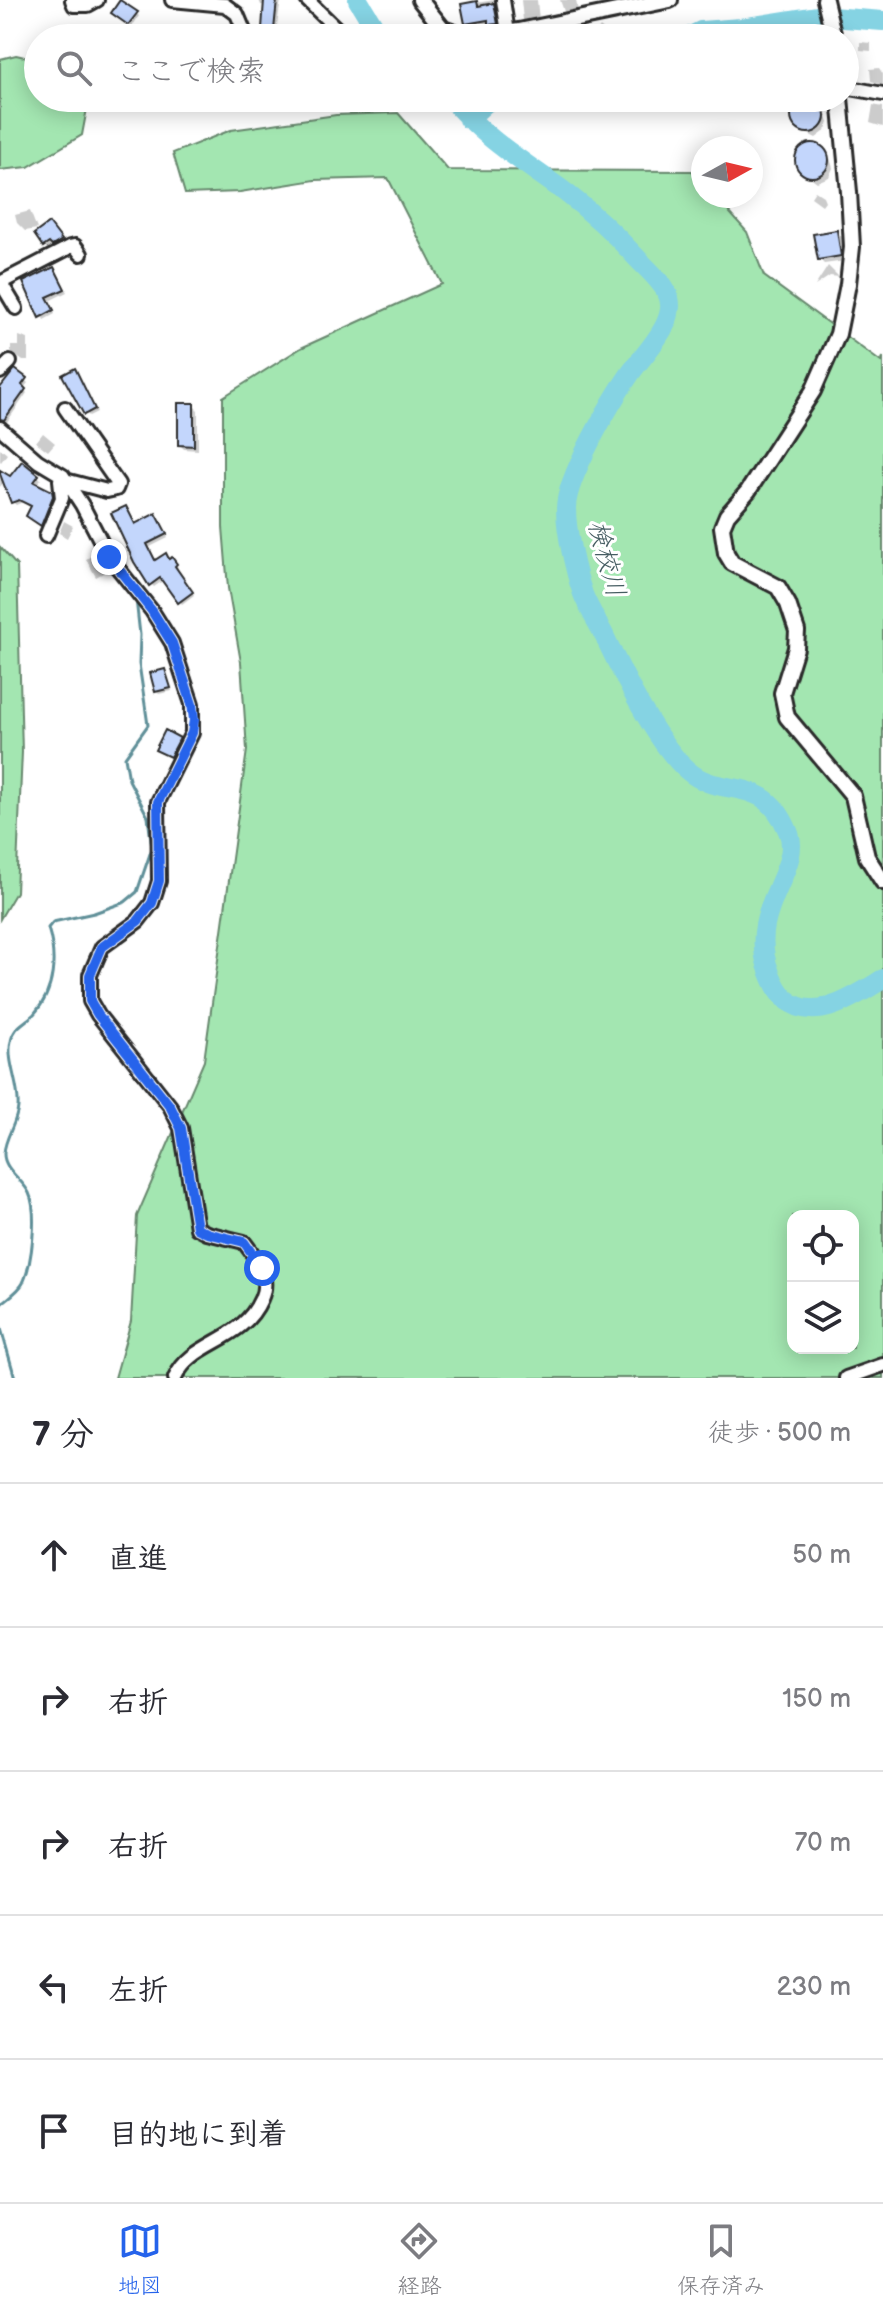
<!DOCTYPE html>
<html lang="ja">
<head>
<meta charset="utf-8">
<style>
	body { margin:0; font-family:"Balsamiq Sans","Klee One",sans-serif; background:#f7f7f7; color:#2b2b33 }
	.controls { position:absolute; right:24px; bottom:24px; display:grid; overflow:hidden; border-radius:16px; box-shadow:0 4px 20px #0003 }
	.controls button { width:72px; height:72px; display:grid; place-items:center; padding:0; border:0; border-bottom:2px solid #e1e1e2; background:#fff; color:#2b2b33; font:40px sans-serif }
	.compass { position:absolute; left:691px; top:136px; width:72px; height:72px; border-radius:50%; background:#fff; box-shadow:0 4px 20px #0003; rotate:82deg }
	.stop { position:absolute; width:24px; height:24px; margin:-18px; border:6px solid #2563eb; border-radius:50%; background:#fff }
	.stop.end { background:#2563eb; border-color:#fff; box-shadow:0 2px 8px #0008 }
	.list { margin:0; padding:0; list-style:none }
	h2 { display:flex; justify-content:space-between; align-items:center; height:104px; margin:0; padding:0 32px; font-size:34px }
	h2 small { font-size:26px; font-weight:400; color:#7c7c81 }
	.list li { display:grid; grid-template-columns:52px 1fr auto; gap:24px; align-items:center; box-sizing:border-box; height:144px; padding:0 32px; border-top:2px solid #e1e1e2 }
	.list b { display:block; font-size:30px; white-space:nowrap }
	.list em { font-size:26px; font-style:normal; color:#7c7c81 }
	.icon { flex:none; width:44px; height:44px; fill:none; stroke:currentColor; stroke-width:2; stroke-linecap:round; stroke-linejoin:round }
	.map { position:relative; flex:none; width:883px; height:1378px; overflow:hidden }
	.search { position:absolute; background:#fff; box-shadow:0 4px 20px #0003; left:24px; right:24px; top:24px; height:88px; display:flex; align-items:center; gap:20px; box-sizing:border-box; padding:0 28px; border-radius:44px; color:#7c7c81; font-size:30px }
	.sheet { height:824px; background:#fff }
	nav { display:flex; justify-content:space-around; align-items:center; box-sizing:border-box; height:112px; border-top:2px solid #e1e1e2; background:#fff; font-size:22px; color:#7c7c81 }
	nav a { display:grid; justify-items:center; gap:4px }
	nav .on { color:#2563eb }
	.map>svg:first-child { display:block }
</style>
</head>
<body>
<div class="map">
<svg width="883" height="1378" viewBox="0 0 883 1378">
	<rect width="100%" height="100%" fill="#fff"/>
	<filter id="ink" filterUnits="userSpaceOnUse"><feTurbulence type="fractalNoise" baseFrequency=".0125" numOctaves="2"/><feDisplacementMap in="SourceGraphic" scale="16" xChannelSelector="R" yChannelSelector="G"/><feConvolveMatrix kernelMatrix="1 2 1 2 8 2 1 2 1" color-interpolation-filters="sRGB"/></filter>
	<g filter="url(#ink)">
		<path fill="#a3e6b1" stroke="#67886e" stroke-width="2" fill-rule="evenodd" d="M16,55L38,60V98H89L82,135L28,167L0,170V59Z
			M398,113L448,170L692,171L703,183V196H715L747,232L764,276L881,362L883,357V1378H115L131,1321L137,1216L204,1061L247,750L241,662L228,588L223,527V397L301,348L442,284L388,178L315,180L240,192L185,194L173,153L231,130L336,115ZM793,1216H853V1348H793Z
			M0,547L17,566L22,752L16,892L0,919Z"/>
		<path fill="#0003" d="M259,0H281L276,32L264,28L266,5H261Z
			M494,0L497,3L499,26L493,27L490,23L470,26L467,24L464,5Z
			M521,0H537L539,20L526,22L523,20Z
			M560,0H576L578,12L565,14Z
			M136,13L139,16L132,27L116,16Z
			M316,24L328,36L326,38H313L308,32Z
			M600,27L613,38H593Z
			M860,42L871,43V51L860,50Z
			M879,68L883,74V85L871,81L870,69Z
			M813,102L826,114L829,123L824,132L816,138L802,131L793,117L799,104Z
			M873,105L883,107V127L870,123Z
			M812,144L830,158L833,168L829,177L817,182L801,170L798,156L804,149Z
			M815,191L823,196L825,201L822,205L811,197Z
			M30,211L37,229L25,231L17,223L15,215Z
			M52,228L63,244L56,248L53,245L47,249L45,246Z
			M837,232L842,237L845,261L824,264L820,260Z
			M828,266L839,277L830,276L815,286Z
			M54,269L67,292L49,301L55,314L44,320L25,282Z
			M19,336L28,339V361H23L11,352V346H19Z
			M16,372L28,383L23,389L27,393L7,422L3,421L0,419V391Z
			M77,373L97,412L89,416L86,413Z
			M193,405L198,410V450L184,449L180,445Z
			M43,433L55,443L48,451L36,442Z
			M0,448L7,454L1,462L0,461Z
			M22,464L41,479L36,485L54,496L44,527L31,518L33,506L23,502L16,505L13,502L5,480L0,487V472L10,478Z
			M158,518L168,538L148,548L155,562H175L178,568L176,569L194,595L182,604L164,580L154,587L151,584L135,526Z
			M64,521L73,526L67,538L59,533Z
			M95,554L105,572L96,577L86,559Z
			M165,671L172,691L159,694L156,691Z
			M178,739L181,742L173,759L160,752Z"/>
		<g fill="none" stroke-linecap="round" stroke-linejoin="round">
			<path stroke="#619099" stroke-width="3" d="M0,438L19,452
				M0,1308L1,1304C8,1298 19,1291 23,1283C32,1264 38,1212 29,1193C23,1180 3,1169 4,1153C5,1137 17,1123 18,1107C20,1086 6,1061 11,1041C14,1026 24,1024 34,1014C55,991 57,957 48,928L53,922L94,913L125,902L137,892L152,848L148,817L129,780L125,757L148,725L139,664L140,635L136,599
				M0,1325L15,1378"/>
			<path stroke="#85d3e3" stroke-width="20" d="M358,0L381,38
				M687,38L701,31L741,28L818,16L883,21
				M451,98C483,138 524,162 565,192C590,211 614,233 634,255C645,267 660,279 667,293C672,302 670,314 666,323C658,341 641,358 630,374C612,400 566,478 566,508C566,532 575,571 583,594C588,607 596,620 603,633C621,671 656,743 687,770C722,801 763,771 788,831C805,869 744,911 770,973C774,983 778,992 786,999C815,1025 857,995 883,979
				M468,119L491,98"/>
		</g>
		<path fill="#c3d6fc" stroke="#2b2b2b" stroke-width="2" d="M120,0L138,12L128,25L111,13Z
			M264,0H277L274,30L262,29Z
			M477,1L478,6L494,3L498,24L488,25V20L465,24L461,4Z
			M791 116a17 17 0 1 1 34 0a17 17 0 1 1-34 0Z
			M795 160a17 17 0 1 1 34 0a17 17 0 1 1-34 0Z
			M49,223L62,240L52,246L49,243L43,247L34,234Z
			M837,230L841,256L818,260L813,234Z
			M54,267L65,289L47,297L54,310L39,318L23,282Z
			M75,368L95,409L84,415L62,375Z
			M15,369L27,378L22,385L26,389L4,420L0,419V388Z
			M178,403H194V446L178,445Z
			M22,461L39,475L34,482L52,491L53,496L41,526L26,516L31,506L19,500L11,503L0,474V470L10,476Z
			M126,506L135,524L156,513L167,534L147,544L155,560L166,553L169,559L172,557L177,564L175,566L193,592L178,603L160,578L149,586L134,562L111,513Z
			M165,669L171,688L155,692L150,673Z
			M165,730L180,738L170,757L155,750Z"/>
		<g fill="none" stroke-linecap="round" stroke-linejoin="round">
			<g stroke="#2b2b2b" stroke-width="18">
				<path id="minor" d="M72,0L74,5H88L97,0
					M172,0L225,5L237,14L247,38
					M307,0L344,36
					M503,0L508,33
					M845,87L883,94
					M0,283L70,247L75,246L81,254
					M1,283L16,308
					M0,372L10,362
					M65,408L118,484L116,489L107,491L65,480
					M0,428L38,461L63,476L82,505L109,557L152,611L172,643L192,704V733L158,802L159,881L152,903L138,921L102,947L90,975V1001L98,1015L170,1106L181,1128L197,1228L207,1233L244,1242C257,1259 271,1277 261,1299C242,1343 192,1340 175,1378
					M46,536L62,498L60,480L63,476
					M846,1378L883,1365"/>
			</g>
			<g stroke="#2b2b2b" stroke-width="20">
				<path id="tertiary" d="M420,0L443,29L460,35L476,37L519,31L670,0
					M825,0L834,38
					M840,98L849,192L852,247L848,284L838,334L813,391L748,491L727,515L722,527L726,553L732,563L778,587L788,604L797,631L796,648L782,693L787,717L853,796L867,857L883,882"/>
			</g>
			<use href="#minor" stroke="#fff" stroke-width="12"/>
			<use href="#tertiary" stroke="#fff" stroke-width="14"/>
		</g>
	</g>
	<g fill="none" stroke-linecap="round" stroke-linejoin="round" filter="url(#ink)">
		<path stroke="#2563eb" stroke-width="10" d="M109,557L152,611L172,643L192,704L194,720L192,733L158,802L159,881L152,903L138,921L102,947L90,975V1001L98,1015L170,1106L181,1128L197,1228L207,1233L244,1242L262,1268"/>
	</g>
	<g text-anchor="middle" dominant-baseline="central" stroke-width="6" stroke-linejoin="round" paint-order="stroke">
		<g font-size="26" font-style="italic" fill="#465d62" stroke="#fff">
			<text transform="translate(606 559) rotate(75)">検校川</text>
		</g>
	</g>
</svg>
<div class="controls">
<button><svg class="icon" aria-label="locate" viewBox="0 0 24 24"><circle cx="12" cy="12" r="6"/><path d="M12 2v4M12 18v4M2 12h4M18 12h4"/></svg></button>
<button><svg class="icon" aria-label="layers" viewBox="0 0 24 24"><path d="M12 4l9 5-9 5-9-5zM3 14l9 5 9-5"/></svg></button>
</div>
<svg class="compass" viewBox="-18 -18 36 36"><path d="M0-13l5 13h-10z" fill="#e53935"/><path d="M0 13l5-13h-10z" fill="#7c7c81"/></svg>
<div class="stop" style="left:262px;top:1268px"></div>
<div class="stop end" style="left:109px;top:557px"></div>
<div class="search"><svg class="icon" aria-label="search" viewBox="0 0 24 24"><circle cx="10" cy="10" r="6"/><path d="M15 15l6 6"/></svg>ここで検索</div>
</div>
<section class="sheet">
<h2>7 分<small>徒歩 · 500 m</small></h2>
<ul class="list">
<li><svg class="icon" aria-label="ahead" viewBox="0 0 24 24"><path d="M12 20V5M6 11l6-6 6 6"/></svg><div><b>直進</b></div><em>50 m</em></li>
<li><svg class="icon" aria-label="right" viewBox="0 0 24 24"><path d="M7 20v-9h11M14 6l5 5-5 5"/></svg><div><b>右折</b></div><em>150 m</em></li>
<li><svg class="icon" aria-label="right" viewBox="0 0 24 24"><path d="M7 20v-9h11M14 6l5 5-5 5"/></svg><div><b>右折</b></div><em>70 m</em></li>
<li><svg class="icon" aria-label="left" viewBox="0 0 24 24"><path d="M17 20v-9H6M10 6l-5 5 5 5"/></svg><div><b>左折</b></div><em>230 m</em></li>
<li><svg class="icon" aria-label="arrive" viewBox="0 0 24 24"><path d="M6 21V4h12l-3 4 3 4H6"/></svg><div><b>目的地に到着</b></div></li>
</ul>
</section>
<nav>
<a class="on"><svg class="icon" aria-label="map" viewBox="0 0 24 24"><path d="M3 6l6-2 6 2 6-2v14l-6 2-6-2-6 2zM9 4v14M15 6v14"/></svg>地図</a>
<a><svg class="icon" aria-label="directions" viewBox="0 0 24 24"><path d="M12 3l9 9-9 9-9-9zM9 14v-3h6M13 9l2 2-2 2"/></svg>経路</a>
<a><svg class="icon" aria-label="saved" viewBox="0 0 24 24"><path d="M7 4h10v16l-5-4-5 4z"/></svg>保存済み</a>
</nav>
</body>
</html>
